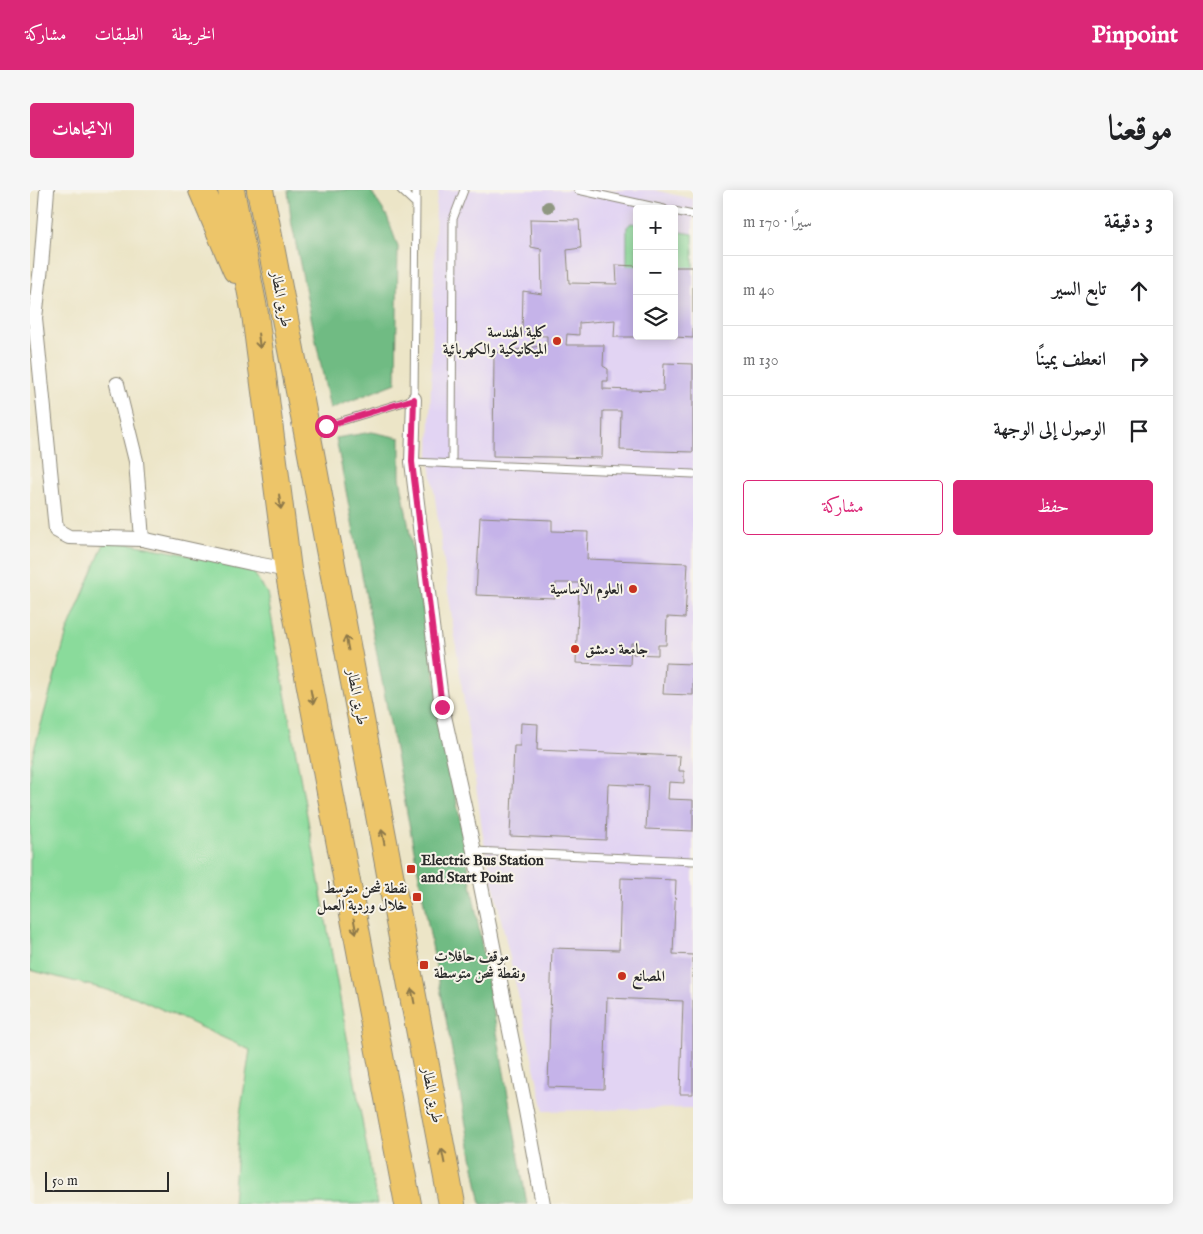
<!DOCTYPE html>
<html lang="ar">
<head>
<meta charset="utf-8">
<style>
	body { margin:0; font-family:"IM FELL English",Amiri,serif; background:#f6f6f6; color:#202124; direction:rtl }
	.controls { position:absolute; right:15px; top:15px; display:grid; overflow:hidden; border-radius:5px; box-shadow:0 2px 12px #0003 }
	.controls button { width:45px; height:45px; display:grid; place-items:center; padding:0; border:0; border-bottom:1px solid #e0e0e0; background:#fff; color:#202124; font:25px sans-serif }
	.scale { position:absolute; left:15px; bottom:12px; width:124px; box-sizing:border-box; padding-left:5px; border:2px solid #2b2b2b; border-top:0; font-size:14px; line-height:18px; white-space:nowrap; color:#2b2b2b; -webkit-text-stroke:4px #f7f3e8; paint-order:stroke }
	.stop { position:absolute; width:15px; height:15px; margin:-11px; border:4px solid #db2777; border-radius:50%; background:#fff }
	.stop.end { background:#db2777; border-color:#fff; box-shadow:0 1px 5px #0008 }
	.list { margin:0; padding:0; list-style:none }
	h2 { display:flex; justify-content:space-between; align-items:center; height:65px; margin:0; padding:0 20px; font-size:21px }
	h2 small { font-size:16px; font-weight:400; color:#757577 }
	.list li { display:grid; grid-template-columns:32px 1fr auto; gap:15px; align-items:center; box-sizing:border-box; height:70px; padding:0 20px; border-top:1px solid #e0e0e0 }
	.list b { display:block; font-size:19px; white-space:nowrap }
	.list em { font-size:16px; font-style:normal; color:#757577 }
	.actions { display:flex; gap:10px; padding:15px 20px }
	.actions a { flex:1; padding:11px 0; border:1px solid #db2777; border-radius:5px; text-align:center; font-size:18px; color:#db2777 }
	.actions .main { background:#db2777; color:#fff }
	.icon { flex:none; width:28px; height:28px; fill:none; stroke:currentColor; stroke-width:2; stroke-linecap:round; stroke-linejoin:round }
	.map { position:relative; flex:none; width:663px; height:1014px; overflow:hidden; direction:ltr; border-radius:5px }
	header { display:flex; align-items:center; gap:30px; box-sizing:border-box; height:70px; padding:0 25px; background:#db2777; color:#fff }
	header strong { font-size:24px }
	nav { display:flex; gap:28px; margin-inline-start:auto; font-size:18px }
	.intro { display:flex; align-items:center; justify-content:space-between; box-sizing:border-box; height:120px; padding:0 30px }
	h1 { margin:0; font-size:35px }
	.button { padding:12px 22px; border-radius:5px; background:#db2777; color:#fff; font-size:18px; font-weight:700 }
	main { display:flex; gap:30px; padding:0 30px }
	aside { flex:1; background:#fff; border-radius:5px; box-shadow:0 2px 12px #0003 }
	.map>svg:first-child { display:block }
</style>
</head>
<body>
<header>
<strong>Pinpoint</strong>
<nav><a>الخريطة</a><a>الطبقات</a><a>مشاركة</a></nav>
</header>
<div class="intro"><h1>موقعنا</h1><a class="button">الاتجاهات</a></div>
<main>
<aside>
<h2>3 دقيقة<small>سيرًا · 170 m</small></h2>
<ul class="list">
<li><svg class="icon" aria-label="ahead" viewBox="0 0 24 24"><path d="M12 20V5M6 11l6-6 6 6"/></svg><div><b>تابع السير</b></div><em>40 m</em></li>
<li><svg class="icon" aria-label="right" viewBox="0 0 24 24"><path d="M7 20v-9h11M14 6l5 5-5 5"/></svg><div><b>انعطف يمينًا</b></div><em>130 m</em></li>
<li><svg class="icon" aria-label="arrive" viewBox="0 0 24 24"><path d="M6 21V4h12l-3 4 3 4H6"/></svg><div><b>الوصول إلى الوجهة</b></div></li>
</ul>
<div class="actions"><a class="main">حفظ</a><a>مشاركة</a></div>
</aside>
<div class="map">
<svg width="663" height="1014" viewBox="0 0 663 1014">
	<rect width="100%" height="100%" fill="#f7f3e8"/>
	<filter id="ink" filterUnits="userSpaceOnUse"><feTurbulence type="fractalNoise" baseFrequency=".02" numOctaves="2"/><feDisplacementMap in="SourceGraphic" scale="10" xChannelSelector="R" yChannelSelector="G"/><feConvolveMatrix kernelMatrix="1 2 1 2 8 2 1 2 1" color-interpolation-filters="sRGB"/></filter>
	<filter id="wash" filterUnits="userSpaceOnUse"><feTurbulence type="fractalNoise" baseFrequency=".0096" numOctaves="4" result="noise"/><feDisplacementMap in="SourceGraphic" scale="20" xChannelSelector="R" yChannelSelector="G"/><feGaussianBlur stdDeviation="1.12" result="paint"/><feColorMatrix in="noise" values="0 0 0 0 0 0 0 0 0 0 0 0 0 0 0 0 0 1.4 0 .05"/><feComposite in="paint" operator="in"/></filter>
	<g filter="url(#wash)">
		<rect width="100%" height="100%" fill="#ece5c7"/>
		<path fill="#e2d4f3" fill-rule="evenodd" d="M409,0H624L663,9V918L514,921L454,652L399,266L406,15ZM607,19H644V146H607Z"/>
		<path fill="#8adb9b" stroke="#5a8363" d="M601,33L607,34V77H597V37Z
			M644,41L663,44V78H644Z
			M76,349L220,377L237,403L347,1014H203L209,932L220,860L105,807L0,780V574L37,442Z"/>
		<path fill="#6fbb83" stroke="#4d7357" d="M258,0H340L357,26L368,57L366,193L300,219L261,30Z
			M342,242L370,248V287L497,1014H451L306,248Z"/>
		<g id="blocks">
			<path fill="#c5b3e9" d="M500,29L549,30L551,58L537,60L539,93L587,94L586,75L607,76V147H584L585,130L549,133V145L537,144L536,155H574L573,176L578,179V191H573V199L633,201L634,173L663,174V262L590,260L591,221H573L572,268L463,266L464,163L517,155V146L492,145L493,101L512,104L511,59L501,57Z
				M644,77H663V148L644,147Z
				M450,327L522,330V341L558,342L557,369L658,373L655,428L637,427L636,455H628V465L603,464L604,453H601L600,475L546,473L549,393H526L525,408L446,405Z
				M635,473L663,474V505L633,504Z
				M491,533L508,534L507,560L650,566L649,581H654V593L639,592L638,609L663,610V641L616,639L618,596L578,594L576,650L480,646L484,556H490Z
				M591,688L646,690L643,764L663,765V904H650L653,811L577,808L574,899L518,897L522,758L589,760Z"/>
		</g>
	</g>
	<g filter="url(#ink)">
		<use href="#blocks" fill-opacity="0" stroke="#8c8879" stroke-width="1"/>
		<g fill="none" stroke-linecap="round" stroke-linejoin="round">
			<g stroke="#8c8879" stroke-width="9">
				<path id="service" d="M371,0L386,14V0
					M548,0L634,19
					M644,21L663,25
					M282,240L384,209L386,14
					M382,272L663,284
					M422,274L423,29L434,0
					M444,661L663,671"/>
			</g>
			<g stroke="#8c8879" stroke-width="16">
				<path id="minor" d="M0,127L5,128L26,340L39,347L112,349L221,373L258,380
					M5,128L11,77L17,0
					M87,194L106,271L112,349
					M384,209L382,272L412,517L444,661L496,921L513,1014"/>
			</g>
			<g stroke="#8c8879" stroke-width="28">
				<path id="motorway" d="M172,0L206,80
					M201,0L225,124L258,380L378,1014
					M230,0L277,242L422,1014"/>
			</g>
			<use href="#service" stroke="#fff" stroke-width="7"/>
			<use href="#minor" stroke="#fff" stroke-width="14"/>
			<use href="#motorway" stroke="#edc569" stroke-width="26"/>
		</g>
		<circle fill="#8f9781" cx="518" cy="17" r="6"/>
		<defs><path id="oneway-shaft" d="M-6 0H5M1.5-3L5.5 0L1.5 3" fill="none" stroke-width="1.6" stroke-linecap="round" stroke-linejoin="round" transform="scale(1.25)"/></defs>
		<g stroke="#8c784a">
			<use href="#oneway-shaft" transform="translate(229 151) rotate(83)"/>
			<use href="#oneway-shaft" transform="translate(250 312) rotate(83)"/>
			<use href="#oneway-shaft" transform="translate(317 453) rotate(-101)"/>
			<use href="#oneway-shaft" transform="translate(282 507) rotate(79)"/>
			<use href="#oneway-shaft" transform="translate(353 647) rotate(-101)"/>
			<use href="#oneway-shaft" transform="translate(325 736) rotate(79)"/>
			<use href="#oneway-shaft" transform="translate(383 806) rotate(-101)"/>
			<use href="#oneway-shaft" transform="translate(413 966) rotate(-101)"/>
		</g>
	</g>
	<g fill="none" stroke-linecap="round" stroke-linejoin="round" filter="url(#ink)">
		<path stroke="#db2777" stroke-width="6" d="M296,236L384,209L382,272L412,517"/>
	</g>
	<g fill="#c8321e" stroke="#f7f3e8" stroke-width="2">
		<circle cx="527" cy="151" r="5"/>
		<circle cx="603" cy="399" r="5"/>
		<circle cx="545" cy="459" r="5"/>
		<rect x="376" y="674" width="10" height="10" rx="2.5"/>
		<rect x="382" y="702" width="10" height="10" rx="2.5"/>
		<rect x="389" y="770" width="10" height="10" rx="2.5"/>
		<circle cx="592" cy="786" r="5"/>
	</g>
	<g text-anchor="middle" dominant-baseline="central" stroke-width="4" stroke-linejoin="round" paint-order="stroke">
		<g font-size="15" fill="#2b2b2b" stroke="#f7f3e8">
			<text transform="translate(251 109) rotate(79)">طريق المطار</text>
			<text transform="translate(327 507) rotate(79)">طريق المطار</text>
			<text transform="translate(402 905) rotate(79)">طريق المطار</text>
		</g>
		<g font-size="15" font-weight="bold" fill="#2b2b2b" stroke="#f7f3e8" text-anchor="start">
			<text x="517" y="142" text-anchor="end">كلية الهندسة<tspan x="517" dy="17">الميكانيكية والكهربائية</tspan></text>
			<text x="593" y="399" text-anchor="end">العلوم الأساسية</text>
			<text x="555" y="459">جامعة دمشق</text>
			<text x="391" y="670">Electric Bus Station<tspan x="391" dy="17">and Start Point</tspan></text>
			<text x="377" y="698" text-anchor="end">نقطة شحن متوسط<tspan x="377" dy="17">خلال وردية العمل</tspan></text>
			<text x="404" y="766">موقف حافلات<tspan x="404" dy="17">ونقطة شحن متوسطة</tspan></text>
			<text x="602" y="786">المصانع</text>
		</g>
	</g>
</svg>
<div class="controls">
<button>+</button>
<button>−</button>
<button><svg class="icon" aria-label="layers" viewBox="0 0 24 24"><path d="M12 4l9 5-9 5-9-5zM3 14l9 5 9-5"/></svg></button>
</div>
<div class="scale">50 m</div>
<div class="stop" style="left:296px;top:236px"></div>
<div class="stop end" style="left:412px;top:517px"></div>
</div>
</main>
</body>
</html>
